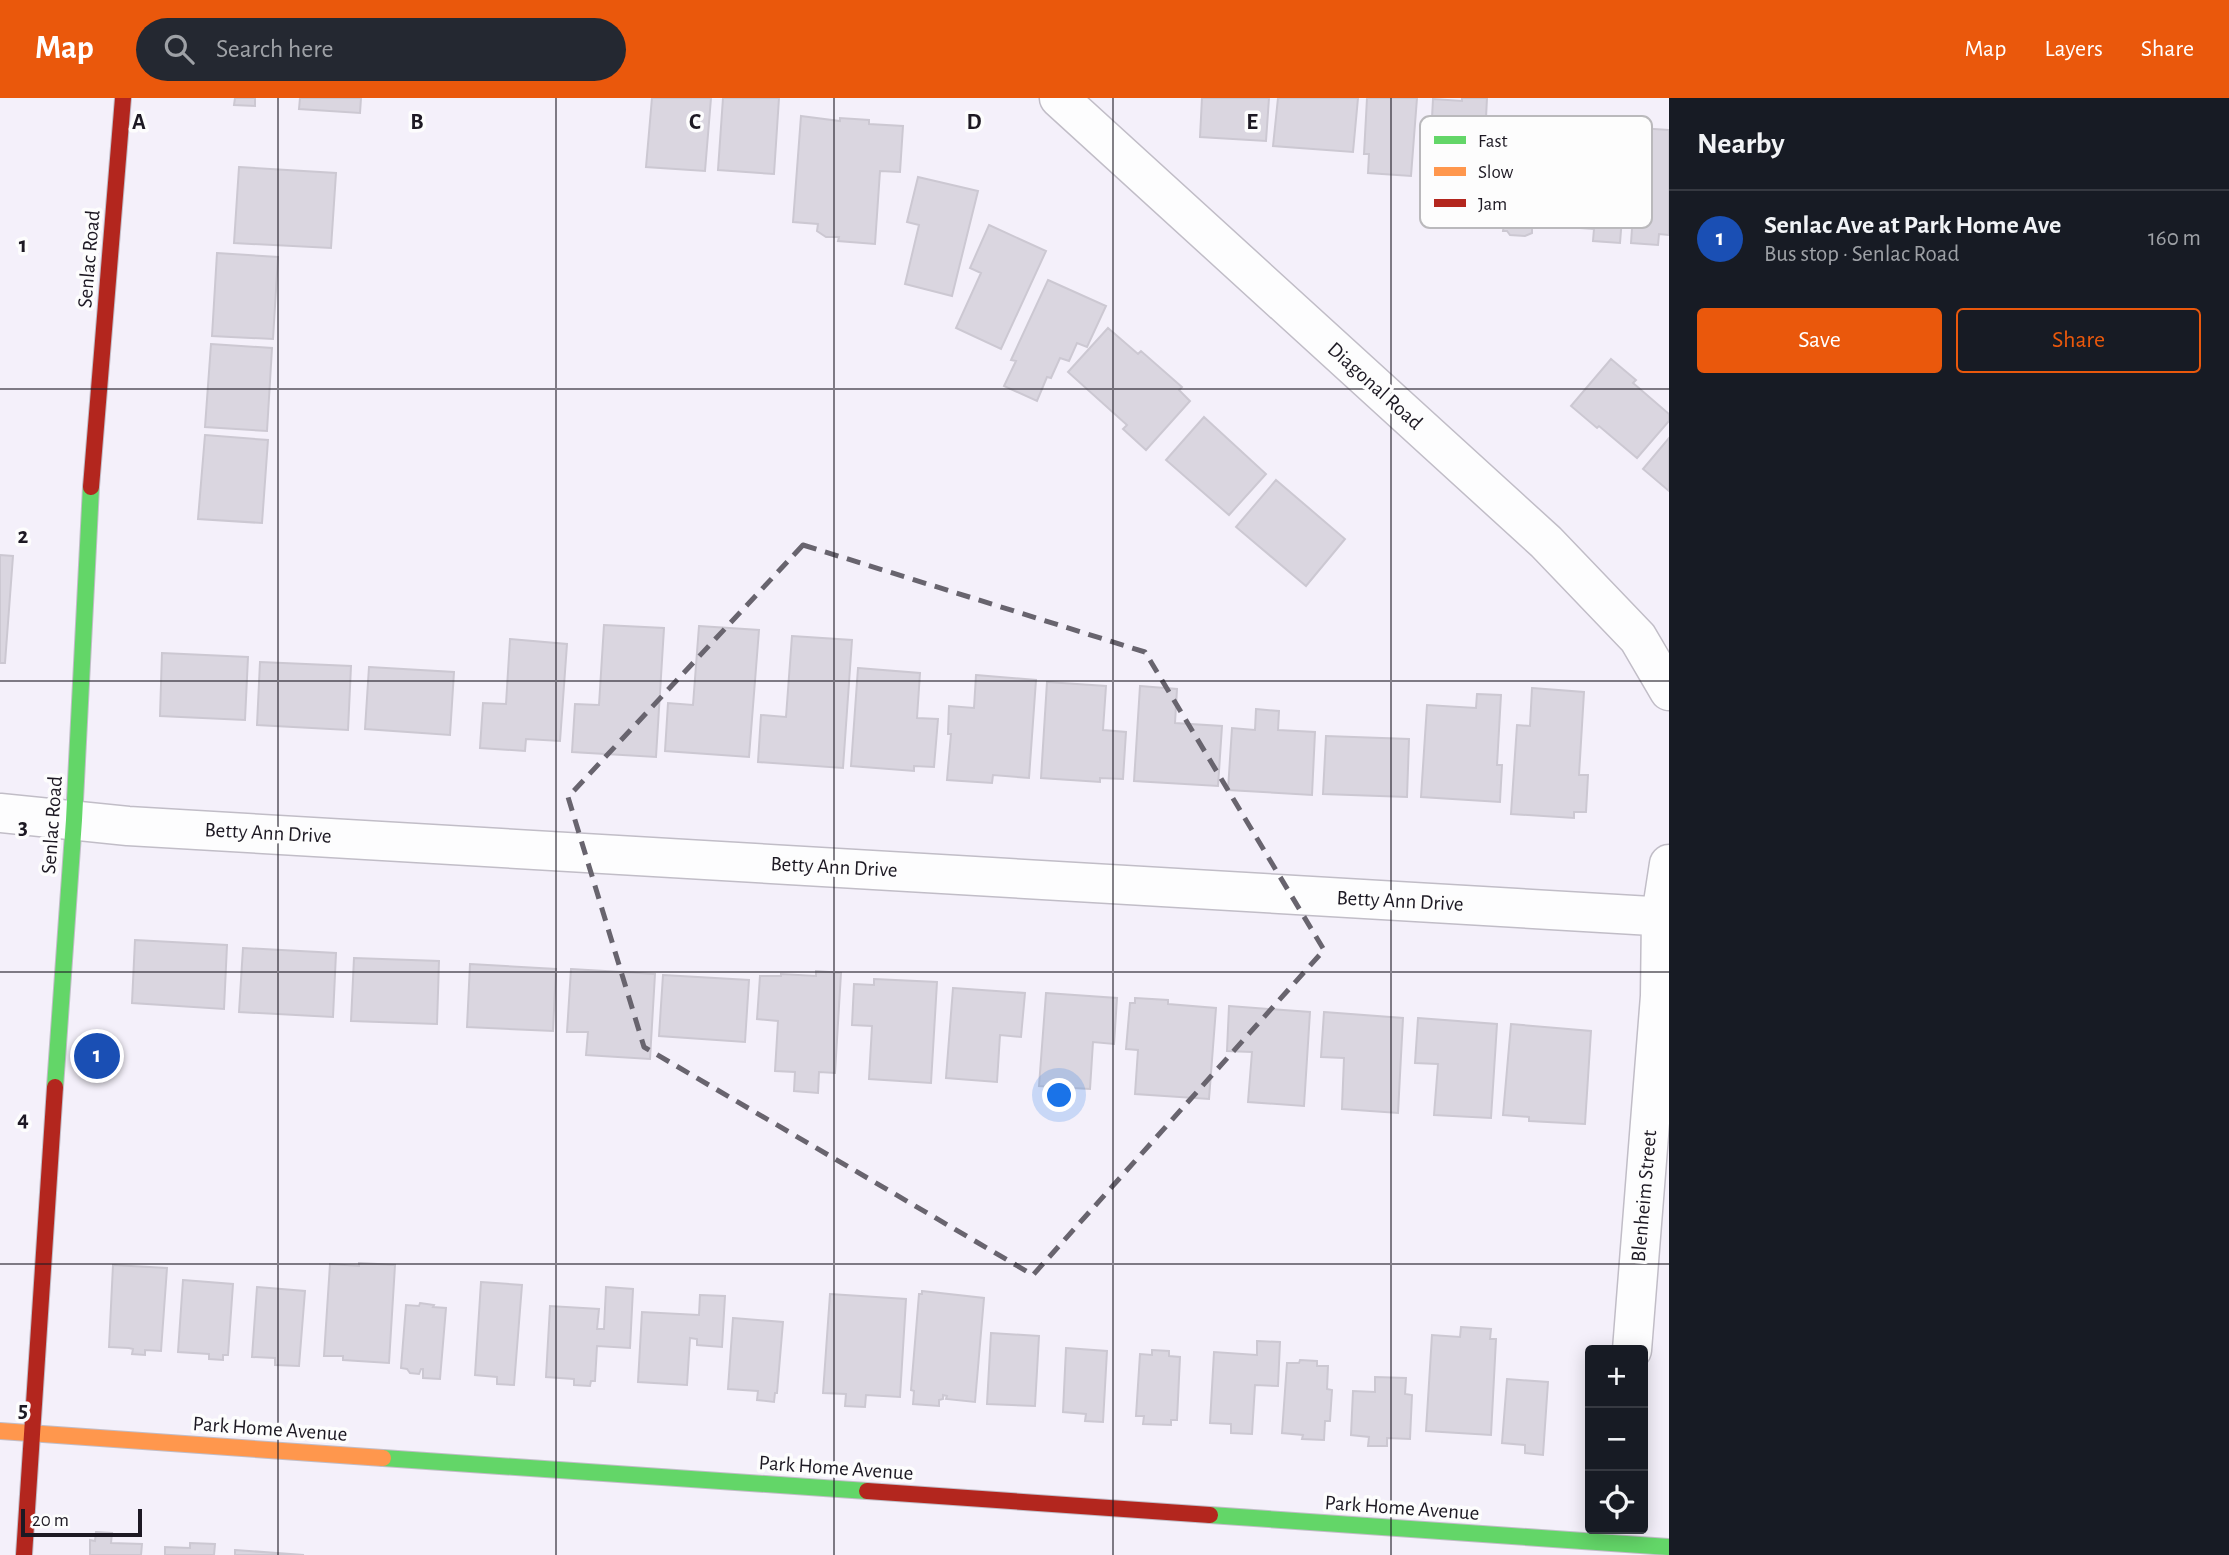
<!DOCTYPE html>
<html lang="en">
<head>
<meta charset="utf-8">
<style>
	body { margin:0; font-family:"Alegreya Sans",sans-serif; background:#242831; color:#f1f3f6 }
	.controls { position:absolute; right:21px; bottom:21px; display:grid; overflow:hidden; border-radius:7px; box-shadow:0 4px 18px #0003 }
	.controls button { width:63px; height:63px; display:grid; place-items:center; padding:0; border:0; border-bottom:2px solid #363941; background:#171b24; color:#f1f3f6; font:35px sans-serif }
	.scale { position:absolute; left:21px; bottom:18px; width:121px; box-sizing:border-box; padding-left:7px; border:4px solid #1d1923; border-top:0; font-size:19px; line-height:24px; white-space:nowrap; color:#1d1923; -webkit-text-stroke:5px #fdfdfd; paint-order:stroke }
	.you { position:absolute; left:1060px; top:998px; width:24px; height:24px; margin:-18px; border:5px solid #fff; border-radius:50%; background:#1a73e8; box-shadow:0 0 0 10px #1a73e833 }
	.badge { display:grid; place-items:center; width:46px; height:46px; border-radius:50%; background:#ea580c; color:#fff; font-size:23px; font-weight:700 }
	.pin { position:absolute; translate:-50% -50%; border:4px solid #fff; box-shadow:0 2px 7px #0006 }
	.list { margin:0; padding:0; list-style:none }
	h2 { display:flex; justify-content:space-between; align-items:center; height:91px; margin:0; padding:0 28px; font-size:30px }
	h2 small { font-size:23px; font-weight:400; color:#9ea1a6 }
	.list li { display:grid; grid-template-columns:46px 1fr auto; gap:21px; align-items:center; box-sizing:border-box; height:98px; padding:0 28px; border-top:2px solid #363941 }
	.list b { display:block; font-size:26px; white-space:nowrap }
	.list p { margin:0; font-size:23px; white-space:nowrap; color:#9ea1a6 }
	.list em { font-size:23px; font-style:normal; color:#9ea1a6 }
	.actions { display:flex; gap:14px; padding:21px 28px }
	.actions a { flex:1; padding:16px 0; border:2px solid #ea580c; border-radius:7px; text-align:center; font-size:24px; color:#ea580c }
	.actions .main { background:#ea580c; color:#fff }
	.icon { flex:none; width:38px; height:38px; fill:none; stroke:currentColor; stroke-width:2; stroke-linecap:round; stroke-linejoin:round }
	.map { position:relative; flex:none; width:1669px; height:1457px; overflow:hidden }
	header { display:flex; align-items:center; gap:42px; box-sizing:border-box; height:98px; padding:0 35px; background:#ea580c; color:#fff }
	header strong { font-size:33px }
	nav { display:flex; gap:38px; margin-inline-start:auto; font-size:24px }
	.search { width:490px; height:63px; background:#242831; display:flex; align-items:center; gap:18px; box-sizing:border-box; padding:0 24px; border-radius:38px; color:#9ea1a6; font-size:26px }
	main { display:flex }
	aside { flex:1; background:#171b24 }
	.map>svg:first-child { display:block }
</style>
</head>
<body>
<header>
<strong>Map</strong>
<div class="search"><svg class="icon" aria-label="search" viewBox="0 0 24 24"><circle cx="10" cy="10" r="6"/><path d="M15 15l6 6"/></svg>Search here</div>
<nav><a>Map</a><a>Layers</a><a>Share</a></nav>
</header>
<main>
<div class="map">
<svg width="1669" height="1457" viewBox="0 0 1669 1457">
	<rect width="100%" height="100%" fill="#f4f0fa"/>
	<path fill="#dad6e0" stroke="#ccc8d2" stroke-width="2" d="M235,0H255V8L234,7Z
		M300,0H361L360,15L299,11Z
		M652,0H711L705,73L646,69Z
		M723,0H779L774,76L718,72Z
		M1202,0H1269L1266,43L1200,39Z
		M1278,0H1358L1353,54L1273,48Z
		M1367,0H1417L1411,78L1368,75L1369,56H1364Z
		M1462,0H1487L1483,79L1429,77L1433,1L1462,3Z
		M801,18L840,23V20L869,22V26L903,28L900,74L880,73L875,146L838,143L839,139H826L817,133L818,126L793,124Z
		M1508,21L1567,25L1559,129L1532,128V135L1525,138L1510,137L1507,133H1503L1504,125H1501Z
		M1574,25L1629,29L1620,145L1593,143L1594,131L1567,129Z
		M1639,30L1669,32V137L1659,136L1658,147L1631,145Z
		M239,69L336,75L331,150L234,145Z
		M918,79L978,93L952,198L905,186L919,127L907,124Z
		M989,127L1046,153L1001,251L956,230L981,175L970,170Z
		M217,155L278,159L273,241L212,238Z
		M1048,182L1106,208L1087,249L1077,245L1069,263L1060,260L1051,280L1047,279L1037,303L1004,288L1016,263L1011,262Z
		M1108,230L1138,256L1141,253L1182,289L1179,292L1190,303L1146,352L1123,331L1127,327L1068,274Z
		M211,246L272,250L267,333L205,329Z
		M1611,261L1636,282L1633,285L1669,316V323L1637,360L1599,328L1597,330L1571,308Z
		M1204,319L1266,376L1229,417L1166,362Z
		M205,337L268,342L262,425L198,421Z
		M1669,340V393L1643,371Z
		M1276,382L1345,441L1306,488L1236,429Z
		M0,457L13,458L5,565H0Z
		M604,527L664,530L656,659L572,654L575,606L599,607Z
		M699,528L759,532L749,659L665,653L668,605L693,607Z
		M792,538L852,542L843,670L758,664L761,617L786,619Z
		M510,541L567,546L560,643L526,641L525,653L480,650L483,605L506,606Z
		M162,555L248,559L245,622L160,618Z
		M260,564L351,568L348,632L257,627Z
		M369,569L454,574L450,637L365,631Z
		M858,570L920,575L917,620L938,621L934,669L914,668V673L851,668Z
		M976,577L1036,582L1029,680L993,677L992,685L947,682L951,636H948L949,608L974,610Z
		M1047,584L1106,588L1103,632L1126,634L1123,681L1100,680V684L1041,680Z
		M1140,588L1177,591L1175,625L1222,628L1218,688L1134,683Z
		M1532,590L1584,594L1579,677H1588L1586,714H1574V720L1511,716L1517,627L1530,628Z
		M1477,596L1501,597L1497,667H1502L1500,704L1421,699L1427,607L1476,610Z
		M1256,611L1279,613L1278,632L1315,634L1312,697L1228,692L1232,630L1255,632Z
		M1326,638L1409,641L1407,699L1323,696Z
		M135,842L227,847L224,911L132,905Z
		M243,850L336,855L333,919L239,914Z
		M354,860L439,863L437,926L351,923Z
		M470,866L556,871L553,933L467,929Z
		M571,871L655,876L650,961L586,957L588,934H567Z
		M816,873L841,875L835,975L819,974L818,995L794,993L795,974L775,973L778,923L757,921L760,878H781V876L816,878Z
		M663,877L749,882L745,944L659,938Z
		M874,881L937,884L931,985L869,981L872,928L852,927L854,886L874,887Z
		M953,890L1025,895L1021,939L1000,937L997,984L946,980Z
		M1046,895L1117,900L1114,946L1093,944L1090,991L1039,988Z
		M1135,900L1168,902V906L1216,910L1209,1001L1135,996L1138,952L1126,951L1130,905H1135Z
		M1229,908L1310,914L1304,1008L1248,1004L1252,954L1227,953Z
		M1324,914L1403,920L1398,1015L1342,1011L1344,960L1321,959Z
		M1418,920L1497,926L1491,1020L1434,1017L1438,966L1415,965Z
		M1511,926L1591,933L1585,1026L1529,1023V1019L1503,1017Z
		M359,1165L395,1167L389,1265L343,1262V1258H324L330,1166L359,1168Z
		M113,1167L167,1170L161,1253L145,1252V1257L132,1256L133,1251L129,1250L109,1249Z
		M183,1182L233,1186L228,1257H223V1262L209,1261V1256L178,1254Z
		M481,1184L522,1187L514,1287L497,1286V1279L475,1277Z
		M257,1189L305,1193L299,1268L275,1267V1260L252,1259Z
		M606,1189L633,1191L630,1250L597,1248L595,1283H591L590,1288L574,1287V1281L546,1279L550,1208L599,1211L597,1231H604Z
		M922,1193L984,1200L975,1304L946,1301L947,1298L943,1297V1301L939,1302V1308L913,1306L914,1293L911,1292L919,1196H922Z
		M830,1196L906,1201L900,1299L866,1297L865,1309L845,1308L846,1296L823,1295Z
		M700,1197L725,1198L722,1249L697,1247V1241L690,1240L687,1287L638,1284L642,1214L699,1217Z
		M420,1205L434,1207L433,1209L446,1210L440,1281L423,1280V1271H421L419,1276L410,1275L407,1271L401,1270L406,1207L419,1208Z
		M733,1220L783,1224L777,1295H775L774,1304L757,1302L758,1293L728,1291Z
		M1461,1229L1491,1231L1490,1241H1496L1491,1337L1426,1333L1432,1237L1460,1239Z
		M991,1235L1039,1238L1035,1308L987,1306Z
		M1257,1243L1280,1244L1278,1288L1255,1287L1252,1336L1231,1335V1326L1210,1325L1214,1254L1257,1257Z
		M1066,1250L1107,1253L1103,1324L1085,1323L1086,1316L1063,1314Z
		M1152,1252L1169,1253V1258L1180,1259L1177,1322H1171V1327L1143,1326L1144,1318H1136L1140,1256L1152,1257Z
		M1300,1262L1317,1263V1268H1328L1327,1291L1332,1292L1330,1323H1325L1324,1342L1302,1341L1303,1337L1282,1335L1287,1265H1299Z
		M1375,1279L1406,1280L1405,1296L1412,1297L1410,1341L1387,1340V1348H1368L1369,1339L1351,1337L1353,1293L1375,1294Z
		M1507,1281L1548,1284L1543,1357L1525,1355V1347L1502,1345Z
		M96,1434L112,1435L111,1445L142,1446L141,1457H90V1442L95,1443Z
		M190,1445L215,1446L214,1457H165V1449L190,1450Z
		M235,1452L304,1457H235Z"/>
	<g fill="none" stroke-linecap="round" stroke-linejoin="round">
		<g stroke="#c1bdc7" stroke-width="41">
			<path id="street" d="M1059,0L1546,444L1638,540L1669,593
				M0,715L128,728L1669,819
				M1632,1252L1660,898L1661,818L1669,766"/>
		</g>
		<g stroke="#c1bdc7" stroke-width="18">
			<path id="fast" d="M55,989L74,722L91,389
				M383,1360L867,1393
				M1210,1417L1669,1449"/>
		</g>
		<g stroke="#c1bdc7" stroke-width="18">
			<path id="slow" d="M0,1333L383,1360"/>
		</g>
		<g stroke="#c1bdc7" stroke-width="18">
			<path id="jam" d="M91,389L123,0
				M867,1393L1210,1417
				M24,1457L55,989"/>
		</g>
		<use href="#street" stroke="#fdfdfe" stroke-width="38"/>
		<use href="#fast" stroke="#63d668" stroke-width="16"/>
		<use href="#slow" stroke="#ff974d" stroke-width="16"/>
		<use href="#jam" stroke="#b3261e" stroke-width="16"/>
	</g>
	<path fill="none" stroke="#68646e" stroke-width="5" stroke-dasharray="14 9" stroke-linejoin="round" d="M803,447L1145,554L1324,852L1033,1177L644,949L568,699Z"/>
	<path fill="none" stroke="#1d1923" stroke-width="2" stroke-opacity="0.55" d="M278,0V1457M556,0V1457M834,0V1457M1113,0V1457M1391,0V1457M0,291H1669M0,583H1669M0,874H1669M0,1166H1669"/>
	<g text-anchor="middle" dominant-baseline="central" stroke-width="7" stroke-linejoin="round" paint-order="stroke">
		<g font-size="21" fill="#1d1923" stroke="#fdfdfd">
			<text transform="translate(89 161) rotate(-85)">Senlac Road</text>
			<text transform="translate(1375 288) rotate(42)">Diagonal Road</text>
			<text transform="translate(52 727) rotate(-86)">Senlac Road</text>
			<text transform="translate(268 735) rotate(3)">Betty Ann Drive</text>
			<text transform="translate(834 769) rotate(3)">Betty Ann Drive</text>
			<text transform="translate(1400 803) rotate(3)">Betty Ann Drive</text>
			<text transform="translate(1644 1098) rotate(-85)">Blenheim Street</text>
			<text transform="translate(270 1331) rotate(4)">Park Home Avenue</text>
			<text transform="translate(836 1370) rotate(4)">Park Home Avenue</text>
			<text transform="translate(1402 1410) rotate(4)">Park Home Avenue</text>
		</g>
	</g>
	<rect x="1420" y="18" width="232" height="112" rx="10" fill="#fdfdfd" stroke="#bab9bc" stroke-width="2"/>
	<rect x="1434" y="38" width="32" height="8" fill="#63d668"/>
	<rect x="1434" y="69" width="32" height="9" fill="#ff974d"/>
	<rect x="1434" y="101" width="32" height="8" fill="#b3261e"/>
	<g font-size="19" fill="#1d1923">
		<text x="1478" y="49">Fast</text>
		<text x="1478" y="80">Slow</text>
		<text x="1478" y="112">Jam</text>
	</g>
	<g font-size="23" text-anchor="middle" font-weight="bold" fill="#1d1923" stroke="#fdfdfd" stroke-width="7" stroke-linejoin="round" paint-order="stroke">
		<text x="139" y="31">A</text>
		<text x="417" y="31">B</text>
		<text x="695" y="31">C</text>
		<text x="974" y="31">D</text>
		<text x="1252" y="31">E</text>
		<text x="23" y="154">1</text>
		<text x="23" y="445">2</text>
		<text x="23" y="736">3</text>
		<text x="23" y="1028">4</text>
		<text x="23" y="1319">5</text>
	</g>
</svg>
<div class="controls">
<button>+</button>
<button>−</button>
<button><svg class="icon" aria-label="locate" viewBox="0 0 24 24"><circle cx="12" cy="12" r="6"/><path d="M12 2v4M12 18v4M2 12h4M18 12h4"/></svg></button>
</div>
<div class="scale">20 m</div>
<div class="you"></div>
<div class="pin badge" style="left:97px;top:958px;background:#1a4fb4">1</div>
</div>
<aside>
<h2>Nearby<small></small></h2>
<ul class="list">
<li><span class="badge" style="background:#1a4fb4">1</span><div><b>Senlac Ave at Park Home Ave</b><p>Bus stop · Senlac Road</p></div><em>160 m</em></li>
</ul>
<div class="actions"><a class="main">Save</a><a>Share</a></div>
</aside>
</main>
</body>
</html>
